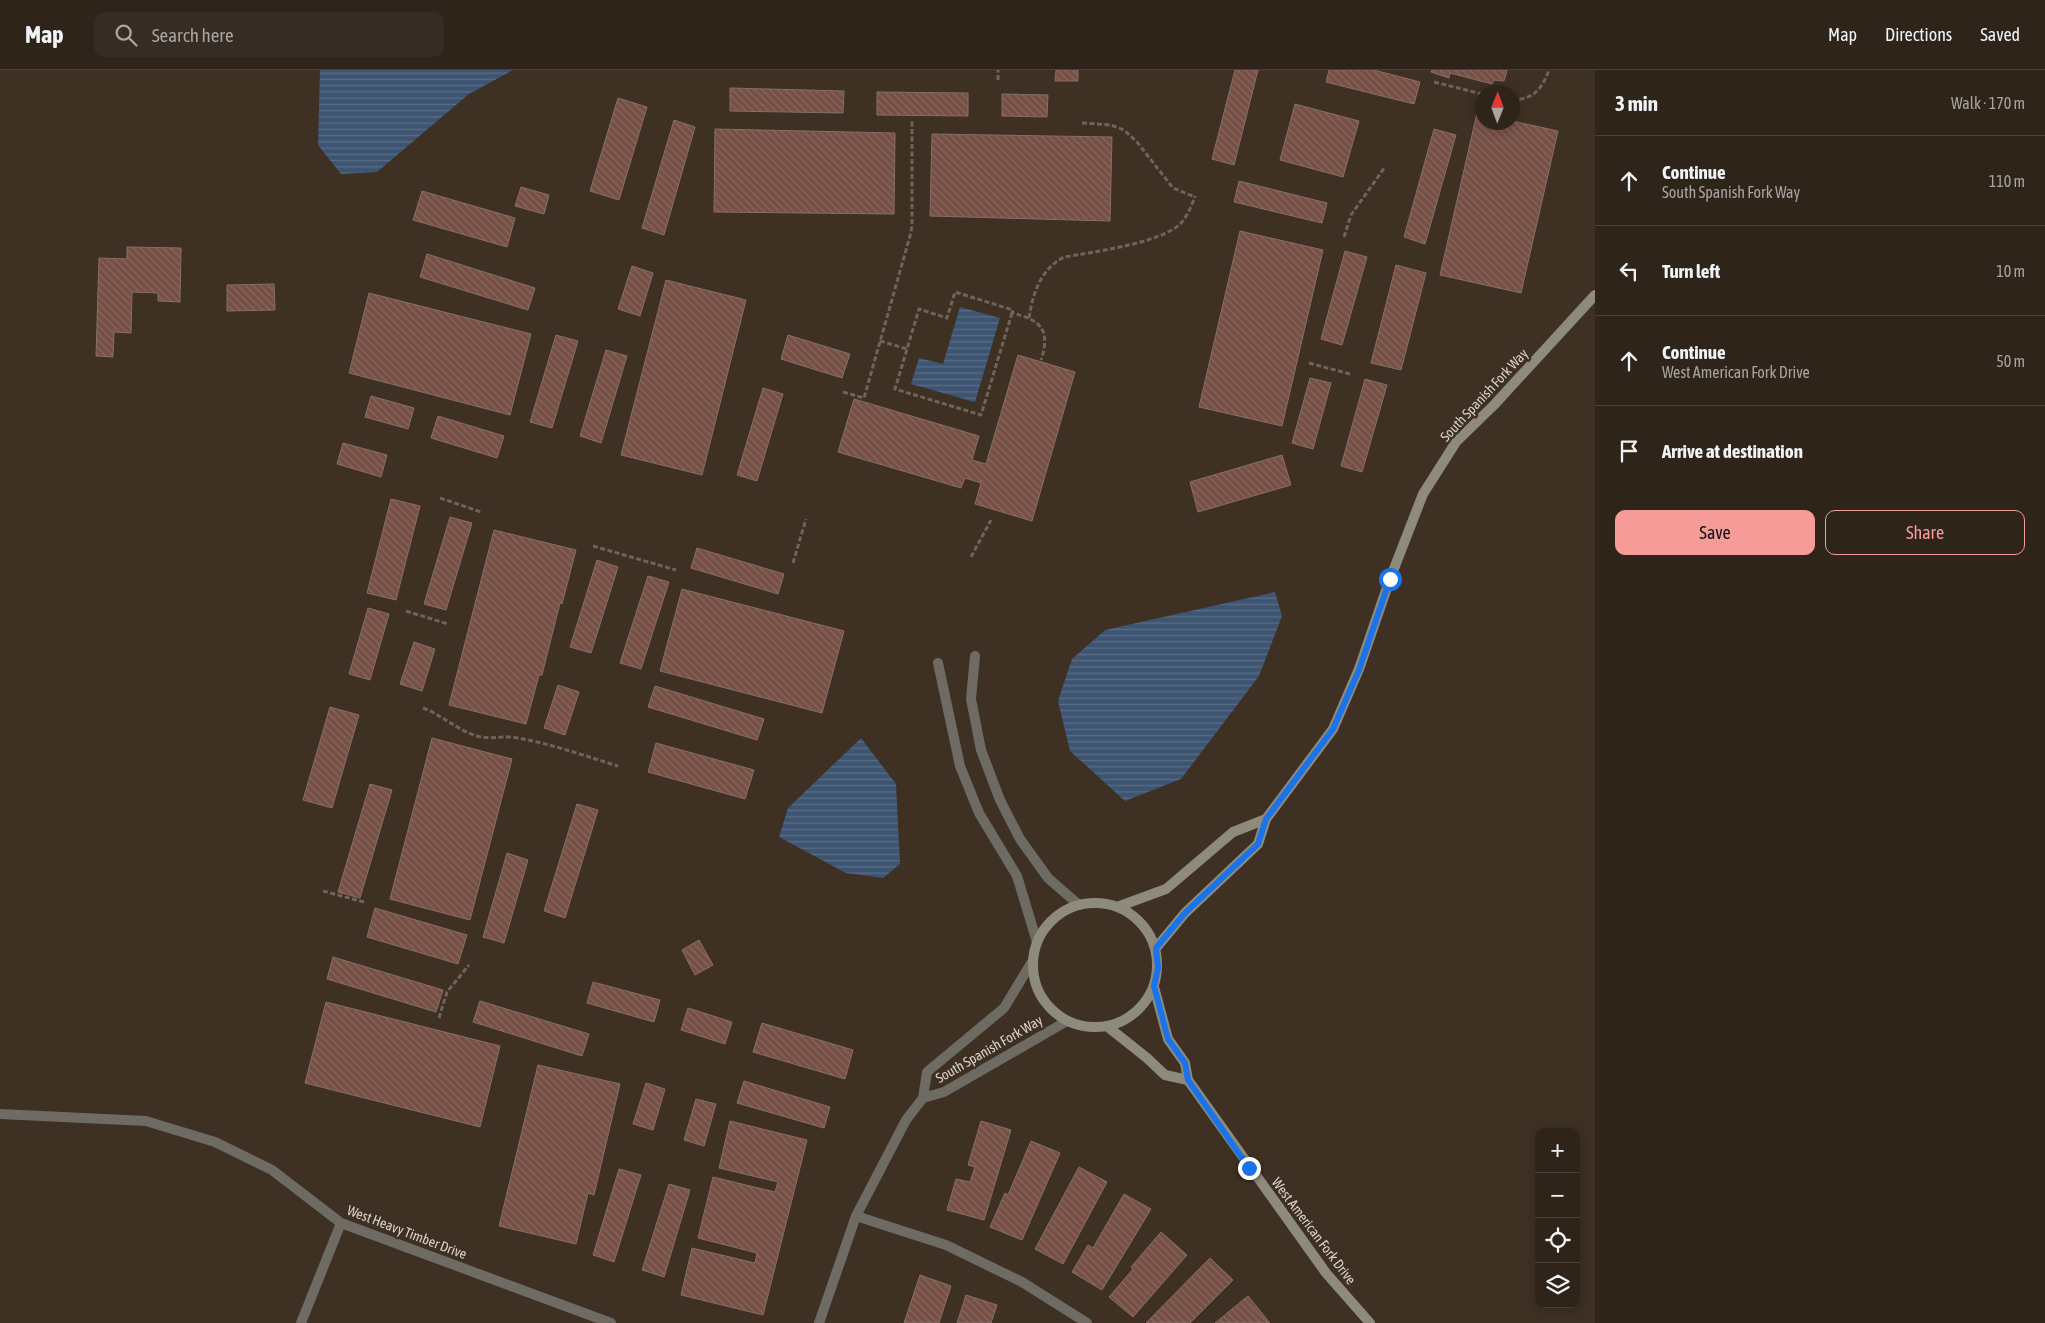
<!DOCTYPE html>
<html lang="en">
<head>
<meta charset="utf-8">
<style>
	body { margin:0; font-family:"Asap Condensed",sans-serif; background:#362c23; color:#f1f3f6 }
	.controls { position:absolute; right:15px; bottom:15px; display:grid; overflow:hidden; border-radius:10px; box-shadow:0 2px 12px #0003 }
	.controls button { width:45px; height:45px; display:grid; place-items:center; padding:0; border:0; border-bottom:1px solid #494139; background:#2e241a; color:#f1f3f6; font:25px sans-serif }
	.compass { position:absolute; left:1475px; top:15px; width:45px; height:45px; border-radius:50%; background:#2e241a; box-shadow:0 2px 12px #0003; rotate:1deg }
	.stop { position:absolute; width:15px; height:15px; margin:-11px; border:4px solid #1a73e8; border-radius:50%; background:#fff }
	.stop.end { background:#1a73e8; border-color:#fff; box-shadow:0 1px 5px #0008 }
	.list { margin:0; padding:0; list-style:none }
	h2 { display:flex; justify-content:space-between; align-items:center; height:65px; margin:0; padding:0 20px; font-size:21px }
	h2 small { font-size:16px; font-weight:400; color:#a7a4a2 }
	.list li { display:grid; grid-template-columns:32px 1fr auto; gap:15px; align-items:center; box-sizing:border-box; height:90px; padding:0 20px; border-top:1px solid #494139 }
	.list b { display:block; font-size:19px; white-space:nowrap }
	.list p { margin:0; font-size:16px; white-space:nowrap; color:#a7a4a2 }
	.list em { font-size:16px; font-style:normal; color:#a7a4a2 }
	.actions { display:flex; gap:10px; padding:15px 20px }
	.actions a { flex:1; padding:11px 0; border:1px solid #f59b98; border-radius:10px; text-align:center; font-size:18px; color:#f59b98 }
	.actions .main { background:#f59b98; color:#111 }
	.icon { flex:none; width:28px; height:28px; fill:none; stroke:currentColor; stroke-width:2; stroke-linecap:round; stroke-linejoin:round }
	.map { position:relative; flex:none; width:1595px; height:1253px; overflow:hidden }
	header { display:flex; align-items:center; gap:30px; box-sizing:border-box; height:70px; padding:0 25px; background:#2e241a; border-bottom:1px solid #494139 }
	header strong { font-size:24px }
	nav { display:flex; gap:28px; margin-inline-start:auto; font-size:18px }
	.search { width:350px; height:45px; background:#362c23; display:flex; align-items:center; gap:12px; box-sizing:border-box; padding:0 18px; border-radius:10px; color:#a7a4a2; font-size:19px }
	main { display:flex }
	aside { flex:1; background:#2e241a }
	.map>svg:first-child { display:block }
</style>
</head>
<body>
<header>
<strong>Map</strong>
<div class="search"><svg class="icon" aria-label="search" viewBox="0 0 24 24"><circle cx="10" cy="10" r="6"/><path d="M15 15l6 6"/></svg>Search here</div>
<nav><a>Map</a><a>Directions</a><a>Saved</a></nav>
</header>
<main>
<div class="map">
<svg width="1595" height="1253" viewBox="0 0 1595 1253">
	<defs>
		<pattern id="water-rules" width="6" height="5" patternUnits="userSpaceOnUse" patternTransform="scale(1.25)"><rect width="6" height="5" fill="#3e5572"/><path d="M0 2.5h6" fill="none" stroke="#596d85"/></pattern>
		<pattern id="building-back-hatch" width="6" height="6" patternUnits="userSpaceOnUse" patternTransform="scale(1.25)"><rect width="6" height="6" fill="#764f45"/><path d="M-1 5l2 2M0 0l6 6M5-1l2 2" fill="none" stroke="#89675e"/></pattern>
	</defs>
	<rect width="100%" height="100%" fill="#3e3023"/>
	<path fill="url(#water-rules)" d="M320,0H513L469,24L377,102L341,104L318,75Z
		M960,237L1000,248L975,332L911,314L919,288L943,294Z
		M1275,522L1282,546L1259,606L1181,709L1125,731L1070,681L1058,631L1072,589L1105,560Z
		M861,668L896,714L900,794L883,808L846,803L779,767L788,738Z"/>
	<path fill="url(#building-back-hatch)" stroke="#866f69" d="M1056,0H1078V11H1055Z
		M1235,0H1258L1234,95L1212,89Z
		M1329,0H1374L1420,12L1414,34L1326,12Z
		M1432,0H1503L1507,1L1504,11L1494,10L1492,14L1450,3L1449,8L1431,2Z
		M730,18L844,21L843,43L730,41Z
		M877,22L968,23V46L877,45Z
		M1002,24L1048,25L1047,47L1002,46Z
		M618,28L647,37L619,130L590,121Z
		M1295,34L1359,51L1343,107L1280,90Z
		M1477,43L1482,44V52H1512V51L1558,61L1521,223L1440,205Z
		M674,50L695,57L664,165L642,158Z
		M715,59L895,63L894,144L714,142Z
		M1434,59L1456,65L1425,174L1404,167Z
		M932,64L1112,67L1110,151L930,146Z
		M1239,111L1327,133L1322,153L1234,132Z
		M521,117L549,125L544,144L515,136Z
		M422,121L515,148L507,177L413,150Z
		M1240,161L1323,180L1282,356L1199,337Z
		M127,177L181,178L180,232L158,231V223L132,222L131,263L114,262L113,287L96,286L99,188L127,189Z
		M1345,181L1367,187L1342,275L1321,269Z
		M427,184L535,218L528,240L420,207Z
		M1396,195L1426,203L1401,300L1371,293Z
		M632,196L653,203L640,246L618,239Z
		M666,210L746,230L702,405L621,385Z
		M274,214L275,240L227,241V215Z
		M369,223L531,264L510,345L349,303Z
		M556,265L578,271L552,358L530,352Z
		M788,265L850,284L842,308L781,289Z
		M606,280L627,286L601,373L580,366Z
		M1018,285L1075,302L1032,451L975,434L981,413L965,408L961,418L838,382L854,329L979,366L972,390L986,394Z
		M1310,308L1331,313L1313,379L1292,373Z
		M1365,309L1387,315L1362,402L1341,396Z
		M763,318L783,324L757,411L737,405Z
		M371,326L414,338L408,359L365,347Z
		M438,346L504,366L497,388L431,368Z
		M343,373L387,385L381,407L337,394Z
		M1282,385L1291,415L1198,442L1190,412Z
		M391,429L420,436L396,530L367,523Z
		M450,447L472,453L446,540L424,534Z
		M494,460L576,480L562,534L560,533L542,605H539L526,654L449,635Z
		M697,478L784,504L778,524L691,498Z
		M597,490L618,497L591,583L570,577Z
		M648,506L669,512L641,599L620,593Z
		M682,519L844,561L822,643L660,601Z
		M368,538L389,544L370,610L349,604Z
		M414,572L435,579L422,621L400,614Z
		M558,615L579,622L565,665L544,658Z
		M655,616L764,649L757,670L648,637Z
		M330,637L359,645L332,738L303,730Z
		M432,668L512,689L470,850L390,829Z
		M656,673L754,700L745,729L648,702Z
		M370,714L392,720L360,828L338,822Z
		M577,734L598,740L565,848L544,841Z
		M507,783L528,790L504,873L483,867Z
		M375,838L467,865L458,894L367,867Z
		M699,870L713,895L695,905L682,880Z
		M333,887L443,920L436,942L327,909Z
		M593,912L660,930L654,952L587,933Z
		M480,931L589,964L582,986L473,952Z
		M326,932L500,976L480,1057L305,1013Z
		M688,938L732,952L725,974L681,960Z
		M762,953L853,980L845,1009L753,982Z
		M538,995L620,1014L594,1125L588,1123L576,1174L499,1156Z
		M744,1011L830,1037L824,1058L737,1033Z
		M646,1013L665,1019L653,1060L633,1054Z
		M696,1029L716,1034L704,1076L684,1070Z
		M730,1051L807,1070L763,1245L681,1225L692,1178L755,1193L757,1183L698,1168L713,1107L775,1122L778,1112L719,1098Z
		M981,1051L1011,1060L984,1150L947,1140L956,1109L970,1112L975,1097L968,1095Z
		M1031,1071L1060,1083L1022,1170L990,1157L1005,1123L1008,1125Z
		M1079,1097L1107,1112L1063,1194L1035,1179Z
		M619,1099L641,1105L614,1192L593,1185Z
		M669,1114L690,1120L664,1207L642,1200Z
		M1124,1124L1151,1139L1102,1220L1072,1202L1088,1175L1093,1178Z
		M1161,1162L1187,1185L1133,1247L1109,1227L1133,1199L1131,1197Z
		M1210,1188L1233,1210L1190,1253H1146Z
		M920,1205L951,1216L939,1253H904Z
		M966,1225L997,1235L991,1253H957Z
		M1248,1226L1270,1253H1215Z"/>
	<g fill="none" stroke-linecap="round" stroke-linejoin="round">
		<path stroke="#706459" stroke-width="3" stroke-dasharray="5 2.5" stroke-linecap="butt" d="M998,10V0
			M1434,12L1482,24
			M1512,30C1534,29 1542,19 1549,0
			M1082,53L1111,55L1124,60L1137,72L1173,118L1195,127
			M1344,167L1351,145L1385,97
			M1012,243L981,345L895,319L919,239L947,248L955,222L1013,240L1012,243C1041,250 1051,260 1041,290
			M1029,248C1033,223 1040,200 1064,187C1093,182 1162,173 1181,153C1188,145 1192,135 1195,126
			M880,271L907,279
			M1309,293L1350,304
			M843,322L864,328L910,166L912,156V49
			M440,428L481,442
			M593,476L676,500
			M971,487L991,450
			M793,493L806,449
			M406,541L448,554
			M423,638C442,645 457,660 477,666C491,670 504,665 518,668C552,674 585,686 618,696
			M323,821L364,832
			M439,948L447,922L469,895"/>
		<path stroke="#6e6b62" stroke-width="10" d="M975,586L971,629L981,680L1000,730L1020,769L1048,808L1079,835
			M938,593L960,696L979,743L1017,806L1037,872
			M856,1146L946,1175L1022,1212L1087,1253"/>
		<path stroke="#6e6b62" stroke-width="10" d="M923,1028L944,1022L1067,951
			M0,1044L146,1051L215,1072L272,1100L341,1153L611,1253
			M301,1253L341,1153
			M819,1253L856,1146L906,1050L923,1028L927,1002L1004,938L1033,890"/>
		<path stroke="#8e8a7c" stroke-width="10" d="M1033 895a62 62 0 1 1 124 0a62 62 0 1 1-124 0Z
			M1117,837L1166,819L1233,762L1266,749
			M1156,878L1185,843L1258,774L1266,749L1333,659L1359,599L1390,509L1423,424L1456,372L1494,335L1595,225
			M1154,917L1168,969L1185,993L1188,1010L1326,1203L1370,1253
			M1108,957L1147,988L1165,1005L1188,1010"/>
	</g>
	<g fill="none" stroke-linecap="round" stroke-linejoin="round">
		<path stroke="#1a73e8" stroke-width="6" d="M1249,1098L1188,1010L1185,993L1168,969L1154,916L1158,898L1156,878L1185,843L1258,774L1266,749L1333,659L1359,600L1390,509"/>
	</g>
	<g text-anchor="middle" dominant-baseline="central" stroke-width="5" stroke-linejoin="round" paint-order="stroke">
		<g font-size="14" fill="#dcd3cb" stroke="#3e3023">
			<text transform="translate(1484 325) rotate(-47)">South Spanish Fork Way</text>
			<text transform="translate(989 979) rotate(-30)">South Spanish Fork Way</text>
			<text transform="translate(1314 1161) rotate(53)">West American Fork Drive</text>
			<text transform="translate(407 1162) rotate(21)">West Heavy Timber Drive</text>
		</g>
	</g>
</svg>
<div class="controls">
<button>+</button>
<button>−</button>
<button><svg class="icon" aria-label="locate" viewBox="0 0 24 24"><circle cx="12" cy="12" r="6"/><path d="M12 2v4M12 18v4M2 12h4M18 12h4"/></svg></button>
<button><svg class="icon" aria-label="layers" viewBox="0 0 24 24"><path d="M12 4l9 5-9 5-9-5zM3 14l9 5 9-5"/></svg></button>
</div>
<svg class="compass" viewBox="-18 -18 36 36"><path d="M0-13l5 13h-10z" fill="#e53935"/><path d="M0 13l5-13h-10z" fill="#a7a4a2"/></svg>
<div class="stop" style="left:1390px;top:509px"></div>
<div class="stop end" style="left:1249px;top:1098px"></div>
</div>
<aside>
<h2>3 min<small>Walk · 170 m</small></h2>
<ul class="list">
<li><svg class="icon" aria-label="ahead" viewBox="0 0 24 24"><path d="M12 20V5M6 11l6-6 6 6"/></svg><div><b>Continue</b><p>South Spanish Fork Way</p></div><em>110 m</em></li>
<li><svg class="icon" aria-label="left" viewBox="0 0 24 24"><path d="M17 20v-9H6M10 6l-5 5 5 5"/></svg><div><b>Turn left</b></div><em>10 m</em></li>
<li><svg class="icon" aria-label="ahead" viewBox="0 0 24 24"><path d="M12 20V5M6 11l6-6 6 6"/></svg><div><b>Continue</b><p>West American Fork Drive</p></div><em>50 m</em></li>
<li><svg class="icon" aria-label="arrive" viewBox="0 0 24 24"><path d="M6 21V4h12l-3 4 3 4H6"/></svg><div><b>Arrive at destination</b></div></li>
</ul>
<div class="actions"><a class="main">Save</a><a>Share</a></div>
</aside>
</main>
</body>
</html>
